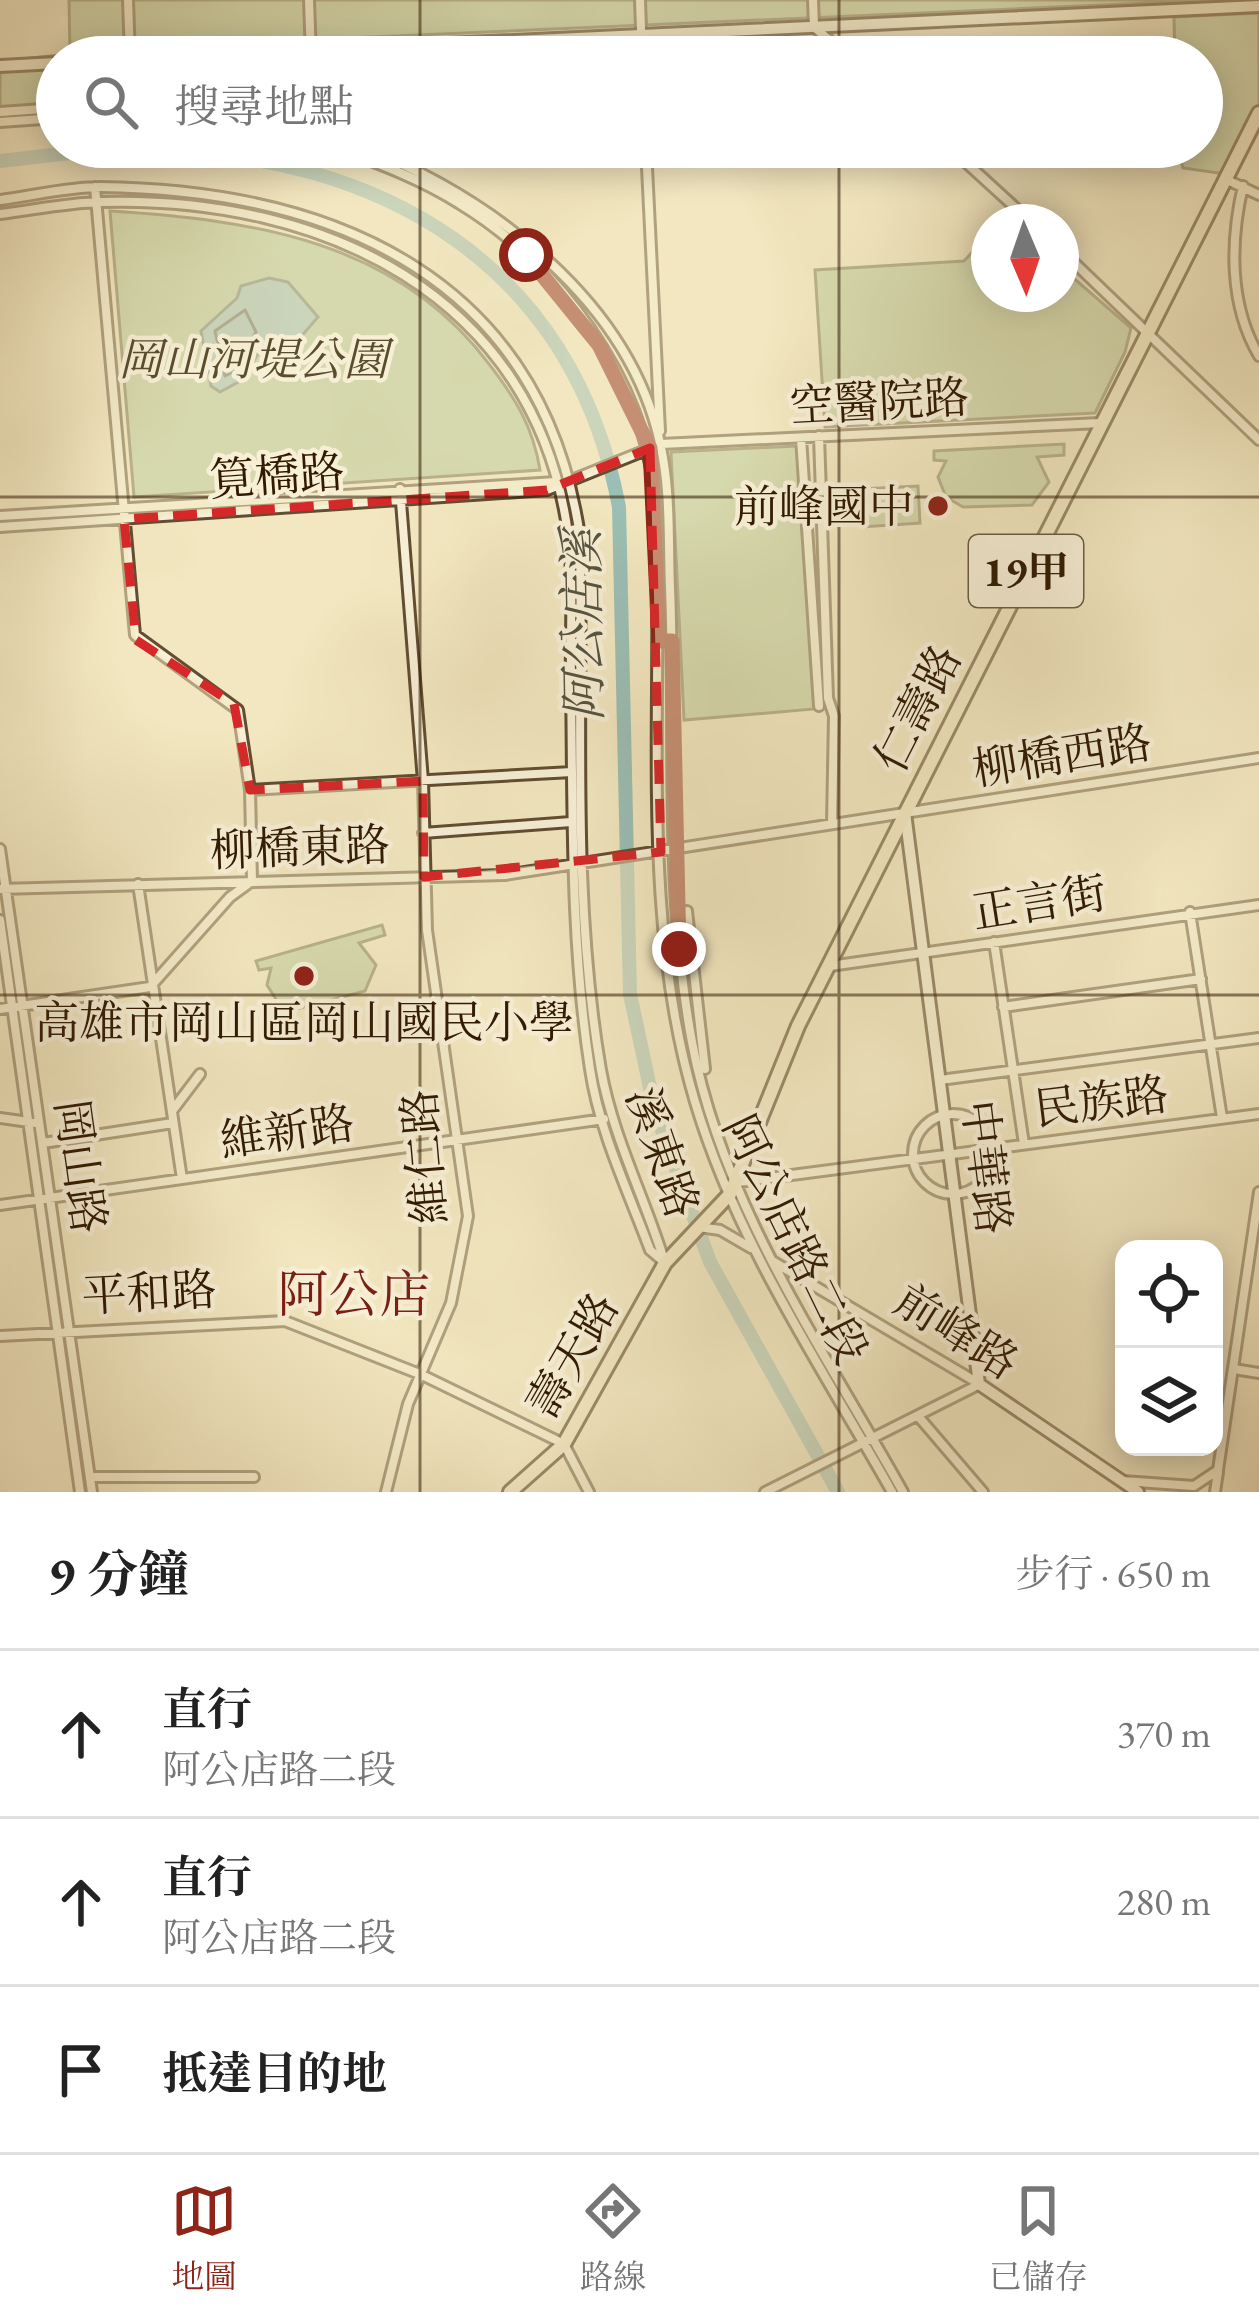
<!DOCTYPE html>
<html lang="zh-TW">
<head>
<meta charset="utf-8">
<style>
	body { margin:0; font-family:"EB Garamond","Noto Serif TC",serif; background:#f2f2f2; color:#222 }
	.controls { position:absolute; right:36px; bottom:36px; display:grid; overflow:hidden; border-radius:24px; box-shadow:0 6px 30px #0003 }
	.controls button { width:108px; height:108px; display:grid; place-items:center; padding:0; border:0; border-bottom:3px solid #e0e0e0; background:#fff; color:#222; font:60px sans-serif }
	.compass { position:absolute; left:971px; top:204px; width:108px; height:108px; border-radius:50%; background:#fff; box-shadow:0 6px 30px #0003; rotate:178deg }
	.stop { position:absolute; width:36px; height:36px; margin:-27px; border:9px solid #8f2418; border-radius:50%; background:#fff }
	.stop.end { background:#8f2418; border-color:#fff; box-shadow:0 3px 12px #0008 }
	.list { margin:0; padding:0; list-style:none }
	h2 { display:flex; justify-content:space-between; align-items:center; height:156px; margin:0; padding:0 48px; font-size:51px }
	h2 small { font-size:39px; font-weight:400; color:#767676 }
	.list li { display:grid; grid-template-columns:78px 1fr auto; gap:36px; align-items:center; box-sizing:border-box; height:168px; padding:0 48px; border-top:3px solid #e0e0e0 }
	.list b { display:block; font-size:45px; white-space:nowrap }
	.list p { margin:0; font-size:39px; white-space:nowrap; color:#767676 }
	.list em { font-size:39px; font-style:normal; color:#767676 }
	.icon { flex:none; width:66px; height:66px; fill:none; stroke:currentColor; stroke-width:2; stroke-linecap:round; stroke-linejoin:round }
	.map { position:relative; flex:none; width:1259px; height:1492px; overflow:hidden }
	.search { position:absolute; background:#fff; box-shadow:0 6px 30px #0003; left:36px; right:36px; top:36px; height:132px; display:flex; align-items:center; gap:30px; box-sizing:border-box; padding:0 42px; border-radius:66px; color:#767676; font-size:45px }
	.sheet { height:660px; background:#fff }
	nav { display:flex; justify-content:space-around; align-items:center; box-sizing:border-box; height:168px; border-top:3px solid #e0e0e0; background:#fff; font-size:33px; color:#767676 }
	nav a { display:grid; justify-items:center; gap:6px }
	nav .on { color:#8f2418 }
	.map>svg:first-child { display:block }
</style>
</head>
<body>
<div class="map">
<svg width="1259" height="1492" viewBox="0 0 1259 1492">
	<rect width="100%" height="100%" fill="#f2e7c0"/>
	<filter id="stains"><feTurbulence type="fractalNoise" baseFrequency=".00167" numOctaves="4"/><feColorMatrix values="0 0 0 0 .2 0 0 0 0 .09 0 0 0 0 .02 0 0 0 .5 -.17"/></filter>
	<radialGradient id="worn" r=".72"><stop offset=".6" stop-color="#630" stop-opacity="0"/><stop offset="1" stop-color="#630" stop-opacity=".3"/></radialGradient>
	<path fill="#b4c797" stroke="#72704c" stroke-width="3" d="M69,0H1216L303,40V57H57V108L0,112V61L70,54Z
		M1259,13V108L1226,174L1183,168L1177,147H1202V57H1175L1174,17Z
		M110,211C254,220 397,241 489,364C516,399 533,427 540,470L134,497Z
		M989,234V294H1061V267L1131,328L1125,352L1095,413L825,427L815,270L964,261Z
		M1064,444V455L1037,457L1049,482L1032,505L963,507L946,497L938,477L946,461L934,460V451Z
		M798,446L814,709L684,720L671,452Z
		M918,486L920,523L862,527L861,489Z
		M382,925L385,935L359,943L376,965L365,991L297,1009L279,1004L267,985L271,968L259,970L256,961Z"/>
	<path fill="#9bbfb5" stroke="#717d6d" stroke-width="3" d="M269,278L288,282L318,317L299,339L267,337L244,379L220,392L211,386L201,331L237,298L241,286Z"/>
	<g fill="none" stroke-linecap="round" stroke-linejoin="round">
		<path stroke="#666c5b" stroke-width="3" d="M245,310L256,332L235,371L225,376L215,331Z"/>
		<path stroke="#9bbfb5" stroke-width="14" d="M0,161C47,156 98,148 146,149C382,154 573,264 619,507L630,994L655,1111L710,1262L838,1492"/>
		<g stroke="#614d31" stroke-width="14">
			<path id="minor" d="M128,0L130,57
				M309,0L311,57
				M640,0L642,57
				M813,0L814,27L849,57
				M0,112L57,108
				M0,122L57,118
				M334,147C377,163 421,179 460,204C559,264 643,379 655,495C665,695 637,908 695,1102C737,1243 821,1366 892,1492
				M363,147C491,198 629,300 660,443C671,490 668,541 670,588C676,739 664,893 692,1042C722,1205 824,1350 903,1492
				M646,147L660,431
				M949,147L1031,222
				M1225,179L1259,195
				M1243,186C1230,242 1229,305 1259,356
				M0,200C32,196 67,187 100,187C338,190 542,280 580,536C583,713 571,896 601,1070C613,1137 645,1198 665,1263
				M0,214C33,210 66,203 99,202C320,195 536,294 568,534C574,581 570,632 571,679C573,810 570,939 590,1069C599,1131 628,1191 650,1250L664,1262
				M1061,250L1259,440
				M819,436L828,698L834,716L832,824
				M801,438L819,706
				M0,516L556,482
				M0,527L547,490L661,444L1100,423
				M250,790L572,772
				M423,833L571,822
				M0,849L92,1492
				M138,884L182,1179
				M0,889L505,875L1259,758
				M687,911L705,1069
				M1190,912L1222,1118
				M0,920L80,1492
				M994,942L1024,1144
				M830,966L1259,905
				M1003,1007L1201,979
				M0,1009L150,987L230,897L252,881L250,790L238,710L135,635L95,187
				M940,1080L1259,1038
				M172,1111L200,1074
				M913 1154a40 40 0 1 1 80 0a40 40 0 1 1-80 0Z
				M0,1118L36,1123
				M43,1143L173,1123
				M738,1182L1259,1114
				M0,1205L604,1119
				M699,1227L720,1230L751,1248
				M774,1262L978,1383
				M0,1336L285,1321L422,1375L564,1444L589,1492
				M1234,1369L1259,1373
				M918,1416L983,1492
				M90,1477H254
				M1123,1481L1194,1486L1218,1470L1259,1192
				M386,1492L408,1404L451,1303L468,1216L427,930L423,781L400,489
				M765,1492L978,1385
				M1215,1492L1218,1472"/>
		</g>
		<g stroke="#311a01" stroke-width="16">
			<path id="secondary" d="M169,57L1259,6
				M0,66L57,63
				M905,813L979,1384L1138,1492"/>
		</g>
		<g stroke="#311a01" stroke-width="18">
			<path id="primary" d="M510,1492L564,1444L665,1263L730,1194L798,1026L1259,113"/>
		</g>
		<use href="#minor" stroke="#f7efd6" stroke-width="8"/>
		<use href="#secondary" stroke="#f7efd6" stroke-width="10"/>
		<use href="#primary" stroke="#f2e7c0" stroke-width="12"/>
	</g>
	<g fill="none" stroke-linecap="round" stroke-linejoin="round">
		<path stroke="#8f2418" stroke-width="15" d="M526,255L599,345L650,448L659,641H672L679,949"/>
	</g>
	<path d="M0 0H1259V1492H0ZM650,448L661,852L424,877L423,781L250,790L234,704L136,640L124,519L547,490Z" fill="#f2e7c0" fill-opacity=".55" fill-rule="evenodd"/>
	<path fill="none" stroke="#d62828" stroke-width="9" stroke-dasharray="24 15" stroke-linejoin="round" d="M650,448L661,852L424,877L423,781L250,790L234,704L136,640L124,519L547,490Z"/>
	<path fill="none" stroke="#311a01" stroke-width="3" stroke-opacity="0.55" d="M420,0V57M839,0V57M420,147V1492M839,147V1492M0,497H1259M0,995H1259"/>
	<g fill="#8f2418" stroke="#f7efd6" stroke-width="4.5">
		<circle cx="938" cy="506" r="12"/>
		<circle cx="304" cy="976" r="12"/>
	</g>
	<g text-anchor="middle" dominant-baseline="central" stroke-width="9" stroke-linejoin="round" paint-order="stroke">
		<rect fill="#f7efd6" stroke="#6c5a41" stroke-width="3" x="969" y="535" width="114" height="72" rx="9"/>
		<g font-size="42" font-weight="bold" fill="#311a01">
			<text x="1026" y="571">19甲</text>
		</g>
		<g font-size="45" font-style="italic" fill="#584e2e" stroke="#f7efd6">
			<text x="253" y="359">岡山河堤公園</text>
		</g>
		<g font-size="45" fill="#311a01" stroke="#f7efd6">
			<text transform="translate(879 401) rotate(-3)">空醫院路</text>
			<text transform="translate(277 475) rotate(-4)">筧橋路</text>
			<text transform="translate(917 708) rotate(-63)">仁壽路</text>
			<text transform="translate(1062 755) rotate(-9)">柳橋西路</text>
			<text transform="translate(300 847) rotate(-2)">柳橋東路</text>
			<text transform="translate(1039 902) rotate(-9)">正言街</text>
			<text transform="translate(1101 1101) rotate(-7)">民族路</text>
			<text transform="translate(287 1131) rotate(-8)">維新路</text>
			<text transform="translate(663 1152) rotate(71)">溪東路</text>
			<text transform="translate(424 1157) rotate(-95)">維仁路</text>
			<text transform="translate(81 1166) rotate(82)">岡山路</text>
			<text transform="translate(987 1167) rotate(83)">中華路</text>
			<text transform="translate(796 1239) rotate(64)">阿公店路二段</text>
			<text transform="translate(149 1292) rotate(-3)">平和路</text>
			<text transform="translate(957 1331) rotate(32)">前峰路</text>
			<text transform="translate(572 1355) rotate(-60)">壽天路</text>
		</g>
		<g font-size="45" fill="#311a01" stroke="#f7efd6" text-anchor="end">
			<text x="914" y="506">前峰國中</text>
			<text x="304" y="1022" text-anchor="middle">高雄市岡山區岡山國民小學</text>
		</g>
		<g font-size="48" font-style="italic" fill="#565440" stroke="#f7efd6">
			<text transform="translate(582 625) rotate(-91)">阿公店溪</text>
		</g>
		<g font-size="51" fill="#7a1f14" stroke="#f7efd6">
			<text x="354" y="1294">阿公店</text>
		</g>
	</g>
	<rect width="100%" height="100%" filter="url(#stains)"/>
	<rect width="100%" height="100%" fill="url(#worn)"/>
</svg>
<div class="controls">
<button><svg class="icon" aria-label="locate" viewBox="0 0 24 24"><circle cx="12" cy="12" r="6"/><path d="M12 2v4M12 18v4M2 12h4M18 12h4"/></svg></button>
<button><svg class="icon" aria-label="layers" viewBox="0 0 24 24"><path d="M12 4l9 5-9 5-9-5zM3 14l9 5 9-5"/></svg></button>
</div>
<svg class="compass" viewBox="-18 -18 36 36"><path d="M0-13l5 13h-10z" fill="#e53935"/><path d="M0 13l5-13h-10z" fill="#767676"/></svg>
<div class="stop" style="left:526px;top:255px"></div>
<div class="stop end" style="left:679px;top:949px"></div>
<div class="search"><svg class="icon" aria-label="search" viewBox="0 0 24 24"><circle cx="10" cy="10" r="6"/><path d="M15 15l6 6"/></svg>搜尋地點</div>
</div>
<section class="sheet">
<h2>9 分鐘<small>步行 · 650 m</small></h2>
<ul class="list">
<li><svg class="icon" aria-label="ahead" viewBox="0 0 24 24"><path d="M12 20V5M6 11l6-6 6 6"/></svg><div><b>直行</b><p>阿公店路二段</p></div><em>370 m</em></li>
<li><svg class="icon" aria-label="ahead" viewBox="0 0 24 24"><path d="M12 20V5M6 11l6-6 6 6"/></svg><div><b>直行</b><p>阿公店路二段</p></div><em>280 m</em></li>
<li><svg class="icon" aria-label="arrive" viewBox="0 0 24 24"><path d="M6 21V4h12l-3 4 3 4H6"/></svg><div><b>抵達目的地</b></div></li>
</ul>
</section>
<nav>
<a class="on"><svg class="icon" aria-label="map" viewBox="0 0 24 24"><path d="M3 6l6-2 6 2 6-2v14l-6 2-6-2-6 2zM9 4v14M15 6v14"/></svg>地圖</a>
<a><svg class="icon" aria-label="directions" viewBox="0 0 24 24"><path d="M12 3l9 9-9 9-9-9zM9 14v-3h6M13 9l2 2-2 2"/></svg>路線</a>
<a><svg class="icon" aria-label="saved" viewBox="0 0 24 24"><path d="M7 4h10v16l-5-4-5 4z"/></svg>已儲存</a>
</nav>
</body>
</html>
